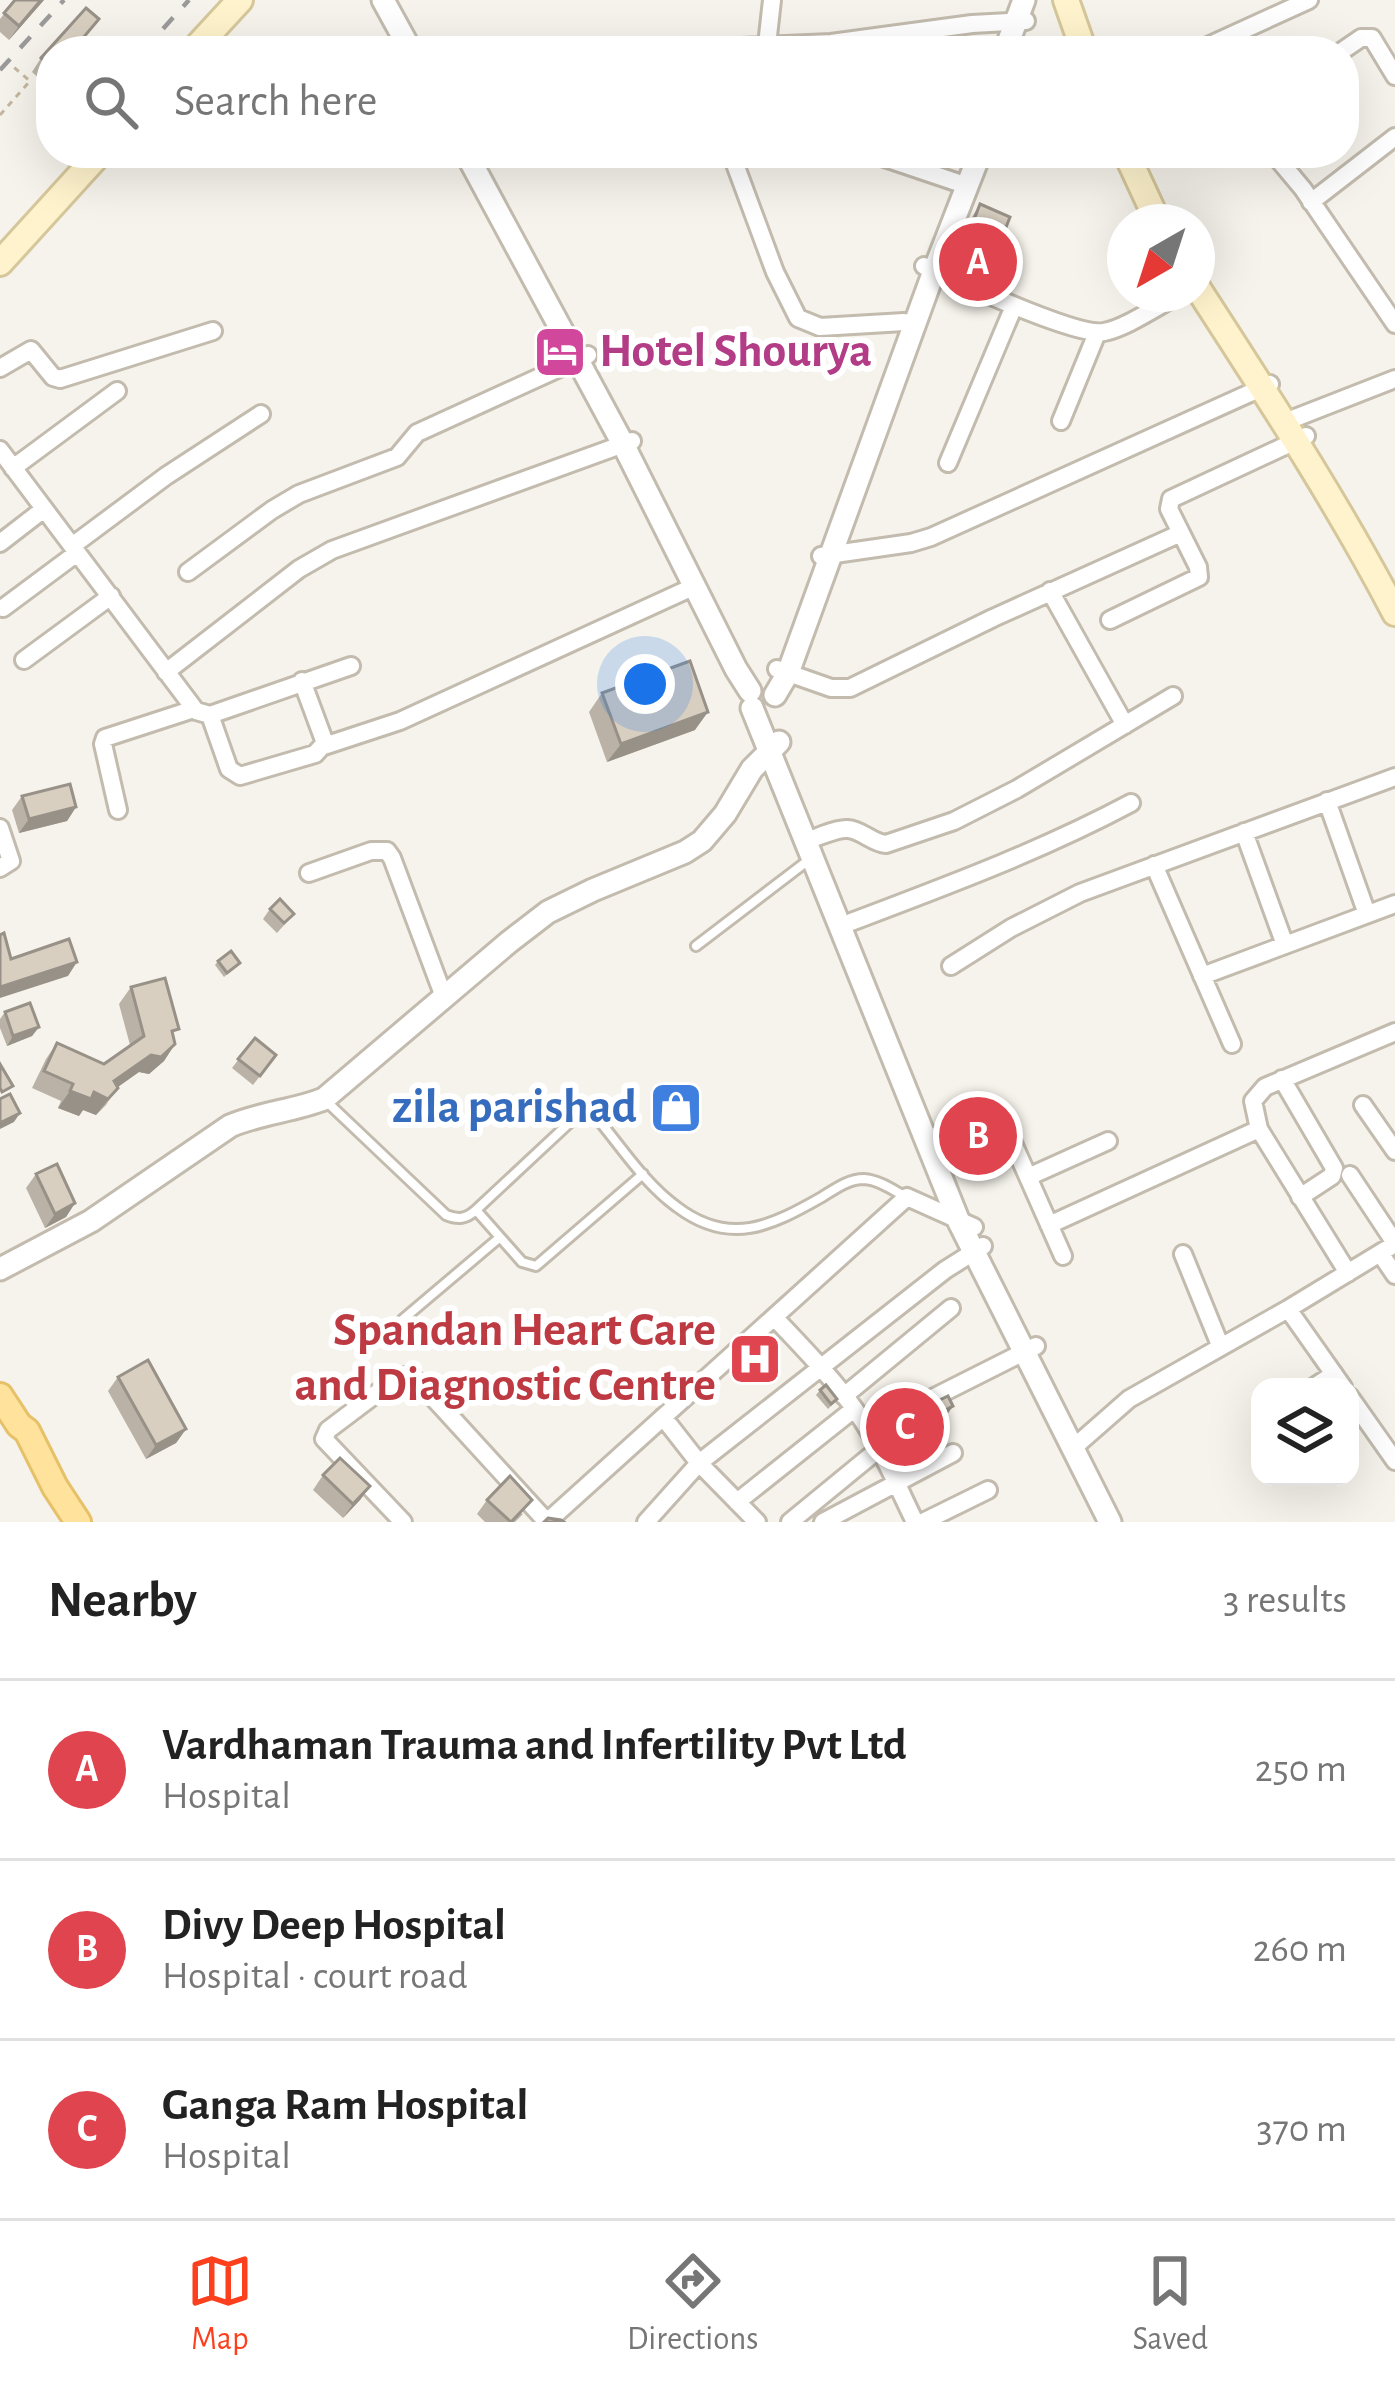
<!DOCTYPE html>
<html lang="en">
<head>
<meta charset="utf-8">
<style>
	body { margin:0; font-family:"Alegreya Sans",sans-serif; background:#f2f2f2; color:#222 }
	.controls { position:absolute; right:36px; bottom:36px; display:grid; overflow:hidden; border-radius:24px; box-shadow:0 12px 48px #0002 }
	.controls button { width:108px; height:108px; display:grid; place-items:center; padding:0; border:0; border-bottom:3px solid #e0e0e0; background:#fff; color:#222; font:60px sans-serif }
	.compass { position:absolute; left:1107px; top:204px; width:108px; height:108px; border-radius:50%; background:#fff; box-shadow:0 12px 48px #0002; rotate:219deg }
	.you { position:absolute; left:645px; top:684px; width:42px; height:42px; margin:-30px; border:9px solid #fff; border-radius:50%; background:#1a73e8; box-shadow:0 0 0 18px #1a73e833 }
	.badge { display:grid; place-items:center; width:78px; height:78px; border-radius:50%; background:#fc3f1d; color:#fff; font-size:39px; font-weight:700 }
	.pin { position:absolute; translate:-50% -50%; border:6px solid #fff; box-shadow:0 3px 12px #0006 }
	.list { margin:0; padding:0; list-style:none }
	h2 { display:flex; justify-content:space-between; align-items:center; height:156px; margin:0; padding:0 48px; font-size:51px }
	h2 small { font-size:39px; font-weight:400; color:#767676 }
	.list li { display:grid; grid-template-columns:78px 1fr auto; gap:36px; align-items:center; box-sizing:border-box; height:180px; padding:0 48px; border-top:3px solid #e0e0e0 }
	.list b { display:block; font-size:45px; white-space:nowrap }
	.list p { margin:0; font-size:39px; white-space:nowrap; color:#767676 }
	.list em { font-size:39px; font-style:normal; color:#767676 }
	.icon { flex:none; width:66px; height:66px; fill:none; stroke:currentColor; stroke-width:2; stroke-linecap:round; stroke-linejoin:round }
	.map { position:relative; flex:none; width:1395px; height:1522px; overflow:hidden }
	.search { position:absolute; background:#fff; box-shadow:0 12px 48px #0002; left:36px; right:36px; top:36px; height:132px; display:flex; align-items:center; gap:30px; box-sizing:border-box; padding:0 42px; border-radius:48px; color:#767676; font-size:45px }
	.sheet { height:696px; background:#fff }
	nav { display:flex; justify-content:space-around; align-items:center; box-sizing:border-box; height:168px; border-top:3px solid #e0e0e0; background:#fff; font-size:33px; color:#767676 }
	nav a { display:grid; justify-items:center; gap:6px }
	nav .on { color:#fc3f1d }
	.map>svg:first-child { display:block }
</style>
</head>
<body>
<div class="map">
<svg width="1395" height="1522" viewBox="0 0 1395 1522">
	<rect width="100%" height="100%" fill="#f6f3ec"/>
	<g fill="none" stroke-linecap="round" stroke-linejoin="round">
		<g stroke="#c2bbae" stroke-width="14">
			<path id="service" d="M696,946L810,859
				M327,1102L446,1215C458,1220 466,1219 476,1210L581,1112H589L597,1118C622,1148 645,1184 677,1207C730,1247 771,1226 822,1197C835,1189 848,1179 864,1179C879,1180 893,1190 906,1197
				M476,1210L522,1262L536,1266L643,1174
				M402,1320L499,1238"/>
		</g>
		<g stroke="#c2bbae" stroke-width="22">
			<path id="minor" d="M767,45L772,0
				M717,48L831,43L972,24L1026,21
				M1197,51L1309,0
				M1342,51L1361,38H1372L1395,76
				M740,153L735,158V164L775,272L798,318L820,327L904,322
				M870,153L956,182
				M1273,153L1303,189L1395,324
				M1311,202L1395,137
				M924,266C955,280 1076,337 1104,332C1126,328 1159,305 1181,294
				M0,368L31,350L53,377L60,379L213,331
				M1295,418L1395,379
				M1061,421L1097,333
				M0,450L196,711L210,715L351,666
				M948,463L1014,306
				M13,468L117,391
				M0,543L44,509
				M72,546L166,476L261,414
				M821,556L911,543L931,537L1270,384
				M188,572L272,510L299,494L397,457L417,433L588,355
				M1050,591L1125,725
				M3,608L77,553
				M1110,620L1199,577L1198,567L1169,509L1171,499L1306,436
				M24,660L111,596
				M777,669L831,688H850L993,618L1181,533
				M166,672L299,569L332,550L632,441
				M210,715L229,769L240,776L315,754L325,743L302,681
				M324,746L400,721L695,586
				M1327,801L1367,914
				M118,810L103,744L105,738L194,709
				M0,828L11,861L0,868
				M1244,832L1285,945
				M817,837C826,834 838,828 848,829C862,830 872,843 886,844L954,821L1017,789L1173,696
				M1154,865L1232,1044
				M309,873L371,851H387L392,858L444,997
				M851,922C946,886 1041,851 1131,803
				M951,966L1011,928L1080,893L1395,777
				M1202,976L1395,904
				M1282,1079L1334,1168L1332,1176L1300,1197
				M1363,1105L1395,1151
				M1259,1129L1253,1101L1265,1087L1395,1032
				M926,1140L989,1114L1001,1116L1063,1256
				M1350,1175L1395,1243
				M1028,1177L1108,1141
				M1049,1225L1259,1129L1348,1273
				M1380,1253L1395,1275
				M1183,1254L1220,1345
				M1288,1309L1343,1387
				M774,1317C802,1347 832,1377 856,1411C880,1445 897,1485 915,1522
				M1314,1387L1334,1374
				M844,1396L951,1308
				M1350,1397L1395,1461
				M663,1417L699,1463L757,1522
				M869,1430L1036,1346
				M1072,1449L1129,1399L1288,1309L1395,1244
				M737,1502L854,1409
				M403,1522L324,1439L328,1430L397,1378L405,1376L419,1382L547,1522
				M547,1522L907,1197L974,1227
				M646,1522L699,1463L945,1270L983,1246
				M790,1522L879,1449
				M823,1522L953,1453
				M923,1522L988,1490"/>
		</g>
		<g stroke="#c2bbae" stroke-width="27">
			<path id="tertiary" d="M383,0L411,51
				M1005,51L1024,0
				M466,153L623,444L736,669L750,691
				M775,695L788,673L934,271L980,153
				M752,708L959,1222L1110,1522
				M0,1269L91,1221L230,1126C260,1113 293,1111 324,1099L509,942L548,912L593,890L685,852L702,841L725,814L752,769L779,742"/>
		</g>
		<g stroke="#d6c79b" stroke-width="30">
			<path id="secondary" d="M1066,0L1084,51
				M193,51L240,0
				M1126,153L1158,222
				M0,263L100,153
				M1197,287C1266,394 1336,500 1395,613"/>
		</g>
		<g stroke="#e6c16a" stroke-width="30">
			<path id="primary" d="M0,1396L19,1425L27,1431L55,1487L78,1522"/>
		</g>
		<path stroke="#c4b79f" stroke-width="3" stroke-dasharray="6 6" stroke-linecap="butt" d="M0,115L30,81L10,64"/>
		<use href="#service" stroke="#fff" stroke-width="8"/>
		<use href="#minor" stroke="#fff" stroke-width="16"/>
		<use href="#tertiary" stroke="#fff" stroke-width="21"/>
		<use href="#secondary" stroke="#fff3cd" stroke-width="24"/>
		<use href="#primary" stroke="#ffe39c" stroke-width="24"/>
		<path stroke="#9a9a9a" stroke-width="4.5" stroke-dasharray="15 15" stroke-linecap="butt" d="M143,51L189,0
			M0,70L64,0"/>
	</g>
	<path fill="#bab2a6" d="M15,0H44L9,40L0,32V19Z
		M86,8L99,19L74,51H51V77L45,84L32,72L41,58Z
		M980,204L992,263L982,277L952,265L971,219Z
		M602,693L695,730L607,762L589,712Z
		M22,796L76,807L67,821L19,833L12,810Z
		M270,909L294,914L277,933L263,919Z
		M218,961L240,963L224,977L215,965Z
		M131,987L173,1037L175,1044L164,1061L149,1074L139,1072L117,1087L106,1105L96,1115L83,1110L79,1116L58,1108L61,1101L32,1088L46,1059L57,1043L104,1064L130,1045L119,1004Z
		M5,1012L39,1027L32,1036L7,1046L0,1028V1019Z
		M255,1038L276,1055L253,1085L232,1068Z
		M970,1129L997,1138L967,1149L963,1138Z
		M36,1174L75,1203L66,1217L45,1228L26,1188Z
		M750,1354L764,1359L755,1367L747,1359Z
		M118,1377L186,1429L176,1443L146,1459L108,1391Z
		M820,1390L834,1403L828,1409L816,1395Z
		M953,1406L943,1420L904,1441L897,1430L907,1416Z
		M323,1475L370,1486L360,1500L343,1518L313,1490Z
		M487,1500L523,1514L515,1522H485L477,1514Z"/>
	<path fill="#979187" d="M41,0H44L9,40L19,26Z
		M962,251L992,263L982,277L952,265Z
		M708,712L695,730L607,762L621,744Z
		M76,807L67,821L19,833L29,819Z
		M77,962L68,976L0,998V987Z
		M39,1027L32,1036L7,1046L13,1036Z
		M175,1044L164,1061L149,1074L139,1072L104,1097L118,1088L96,1115L83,1110L79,1116L58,1108L70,1091L114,1081L151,1055Z
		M20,1113L14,1122L0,1129V1123Z
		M1003,1128L997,1138L967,1149L974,1139Z
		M75,1203L66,1217L45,1228L55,1214Z
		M953,1406L943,1420L904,1441L913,1427Z
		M186,1429L176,1443L146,1459L156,1445Z
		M370,1486L360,1500L343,1518L353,1504Z"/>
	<path fill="#d8cfc1" stroke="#979187" stroke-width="3" d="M15,0H41L19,26L4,13Z
		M86,8L99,19L72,51H51V67L41,58Z
		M980,204L1010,217L992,263L962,251Z
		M690,661L708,712L621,744L602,693Z
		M70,784L76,807L29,819L22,796Z
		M280,899L294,914L284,923L270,909Z
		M4,933L11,959L69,939L77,962L0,987V935Z
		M231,951L240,963L227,973L218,961Z
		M165,978L179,1029L172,1031L175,1044L161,1057L151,1055L114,1081L118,1088L108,1099L94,1092L91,1099L70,1091L73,1084L44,1071L57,1043L104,1064L144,1036L131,987Z
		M30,1003L39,1027L13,1036L5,1012Z
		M255,1038L276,1055L260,1076L238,1059Z
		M0,1064L13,1086L2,1092L0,1088Z
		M10,1094L20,1113L0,1123V1099Z
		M997,1118L1003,1128L974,1139L970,1129Z
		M57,1164L75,1203L55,1214L36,1174Z
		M759,1346L767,1355L758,1363L750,1354Z
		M148,1360L186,1429L156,1445L118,1377Z
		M826,1385L837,1399L831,1404L820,1390Z
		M948,1396L953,1406L913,1427L907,1416Z
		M340,1458L370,1486L353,1504L323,1475Z
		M510,1476L532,1500L511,1522L487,1500Z
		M548,1518L561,1520L564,1522H544Z"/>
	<defs>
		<g id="hotel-square" transform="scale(2.7)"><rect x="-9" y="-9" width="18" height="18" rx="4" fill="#d1479c" stroke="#fff"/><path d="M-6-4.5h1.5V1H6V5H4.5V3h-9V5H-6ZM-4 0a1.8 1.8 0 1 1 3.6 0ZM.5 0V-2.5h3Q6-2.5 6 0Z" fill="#fff"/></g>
		<g id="shop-square" transform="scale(2.7)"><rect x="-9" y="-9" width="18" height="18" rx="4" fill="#3f7fe0" stroke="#fff"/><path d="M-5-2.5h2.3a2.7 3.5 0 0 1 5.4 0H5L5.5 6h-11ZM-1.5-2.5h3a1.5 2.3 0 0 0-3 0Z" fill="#fff"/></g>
		<g id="hospital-square" transform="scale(2.7)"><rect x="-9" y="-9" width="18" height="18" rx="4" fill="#e0444e" stroke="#fff"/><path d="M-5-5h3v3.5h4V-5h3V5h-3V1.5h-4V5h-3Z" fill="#fff"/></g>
	</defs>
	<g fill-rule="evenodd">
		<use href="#hotel-square" x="560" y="352"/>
		<use href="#shop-square" x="676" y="1108"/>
		<use href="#hospital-square" x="755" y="1359"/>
	</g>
	<g text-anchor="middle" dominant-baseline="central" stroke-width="12" stroke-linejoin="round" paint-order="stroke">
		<g font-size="48" font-weight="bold" fill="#b23c85" stroke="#fff" text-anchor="start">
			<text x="599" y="352">Hotel Shourya</text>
		</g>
		<g font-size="48" font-weight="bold" fill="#366cbe" stroke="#fff" text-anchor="end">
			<text x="637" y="1108">zila parishad</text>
		</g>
		<g font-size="48" font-weight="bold" fill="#be3a42" stroke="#fff" text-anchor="end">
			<text x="716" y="1331">Spandan Heart Care<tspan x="716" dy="55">and Diagnostic Centre</tspan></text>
		</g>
	</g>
</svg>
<div class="controls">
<button><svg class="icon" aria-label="layers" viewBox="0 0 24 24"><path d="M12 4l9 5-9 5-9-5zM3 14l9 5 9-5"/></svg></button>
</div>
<svg class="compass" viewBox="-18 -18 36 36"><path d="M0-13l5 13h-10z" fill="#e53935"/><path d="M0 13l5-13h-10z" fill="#767676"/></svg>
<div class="you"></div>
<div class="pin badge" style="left:978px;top:262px;background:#e0444e">A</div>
<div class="pin badge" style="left:978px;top:1136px;background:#e0444e">B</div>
<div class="pin badge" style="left:905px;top:1427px;background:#e0444e">C</div>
<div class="search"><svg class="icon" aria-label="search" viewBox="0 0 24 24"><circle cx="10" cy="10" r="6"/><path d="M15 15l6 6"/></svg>Search here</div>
</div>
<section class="sheet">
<h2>Nearby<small>3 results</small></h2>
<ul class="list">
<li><span class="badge" style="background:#e0444e">A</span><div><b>Vardhaman Trauma and Infertility Pvt Ltd</b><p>Hospital</p></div><em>250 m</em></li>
<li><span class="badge" style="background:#e0444e">B</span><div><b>Divy Deep Hospital</b><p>Hospital · court road</p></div><em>260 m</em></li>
<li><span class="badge" style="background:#e0444e">C</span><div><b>Ganga Ram Hospital</b><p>Hospital</p></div><em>370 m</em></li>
</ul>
</section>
<nav>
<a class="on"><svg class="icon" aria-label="map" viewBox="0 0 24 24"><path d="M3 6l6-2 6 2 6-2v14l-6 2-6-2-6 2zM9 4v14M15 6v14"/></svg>Map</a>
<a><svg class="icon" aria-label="directions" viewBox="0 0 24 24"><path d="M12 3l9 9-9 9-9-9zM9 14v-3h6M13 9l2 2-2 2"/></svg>Directions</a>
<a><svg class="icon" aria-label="saved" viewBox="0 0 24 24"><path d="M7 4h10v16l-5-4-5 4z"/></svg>Saved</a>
</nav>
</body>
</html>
